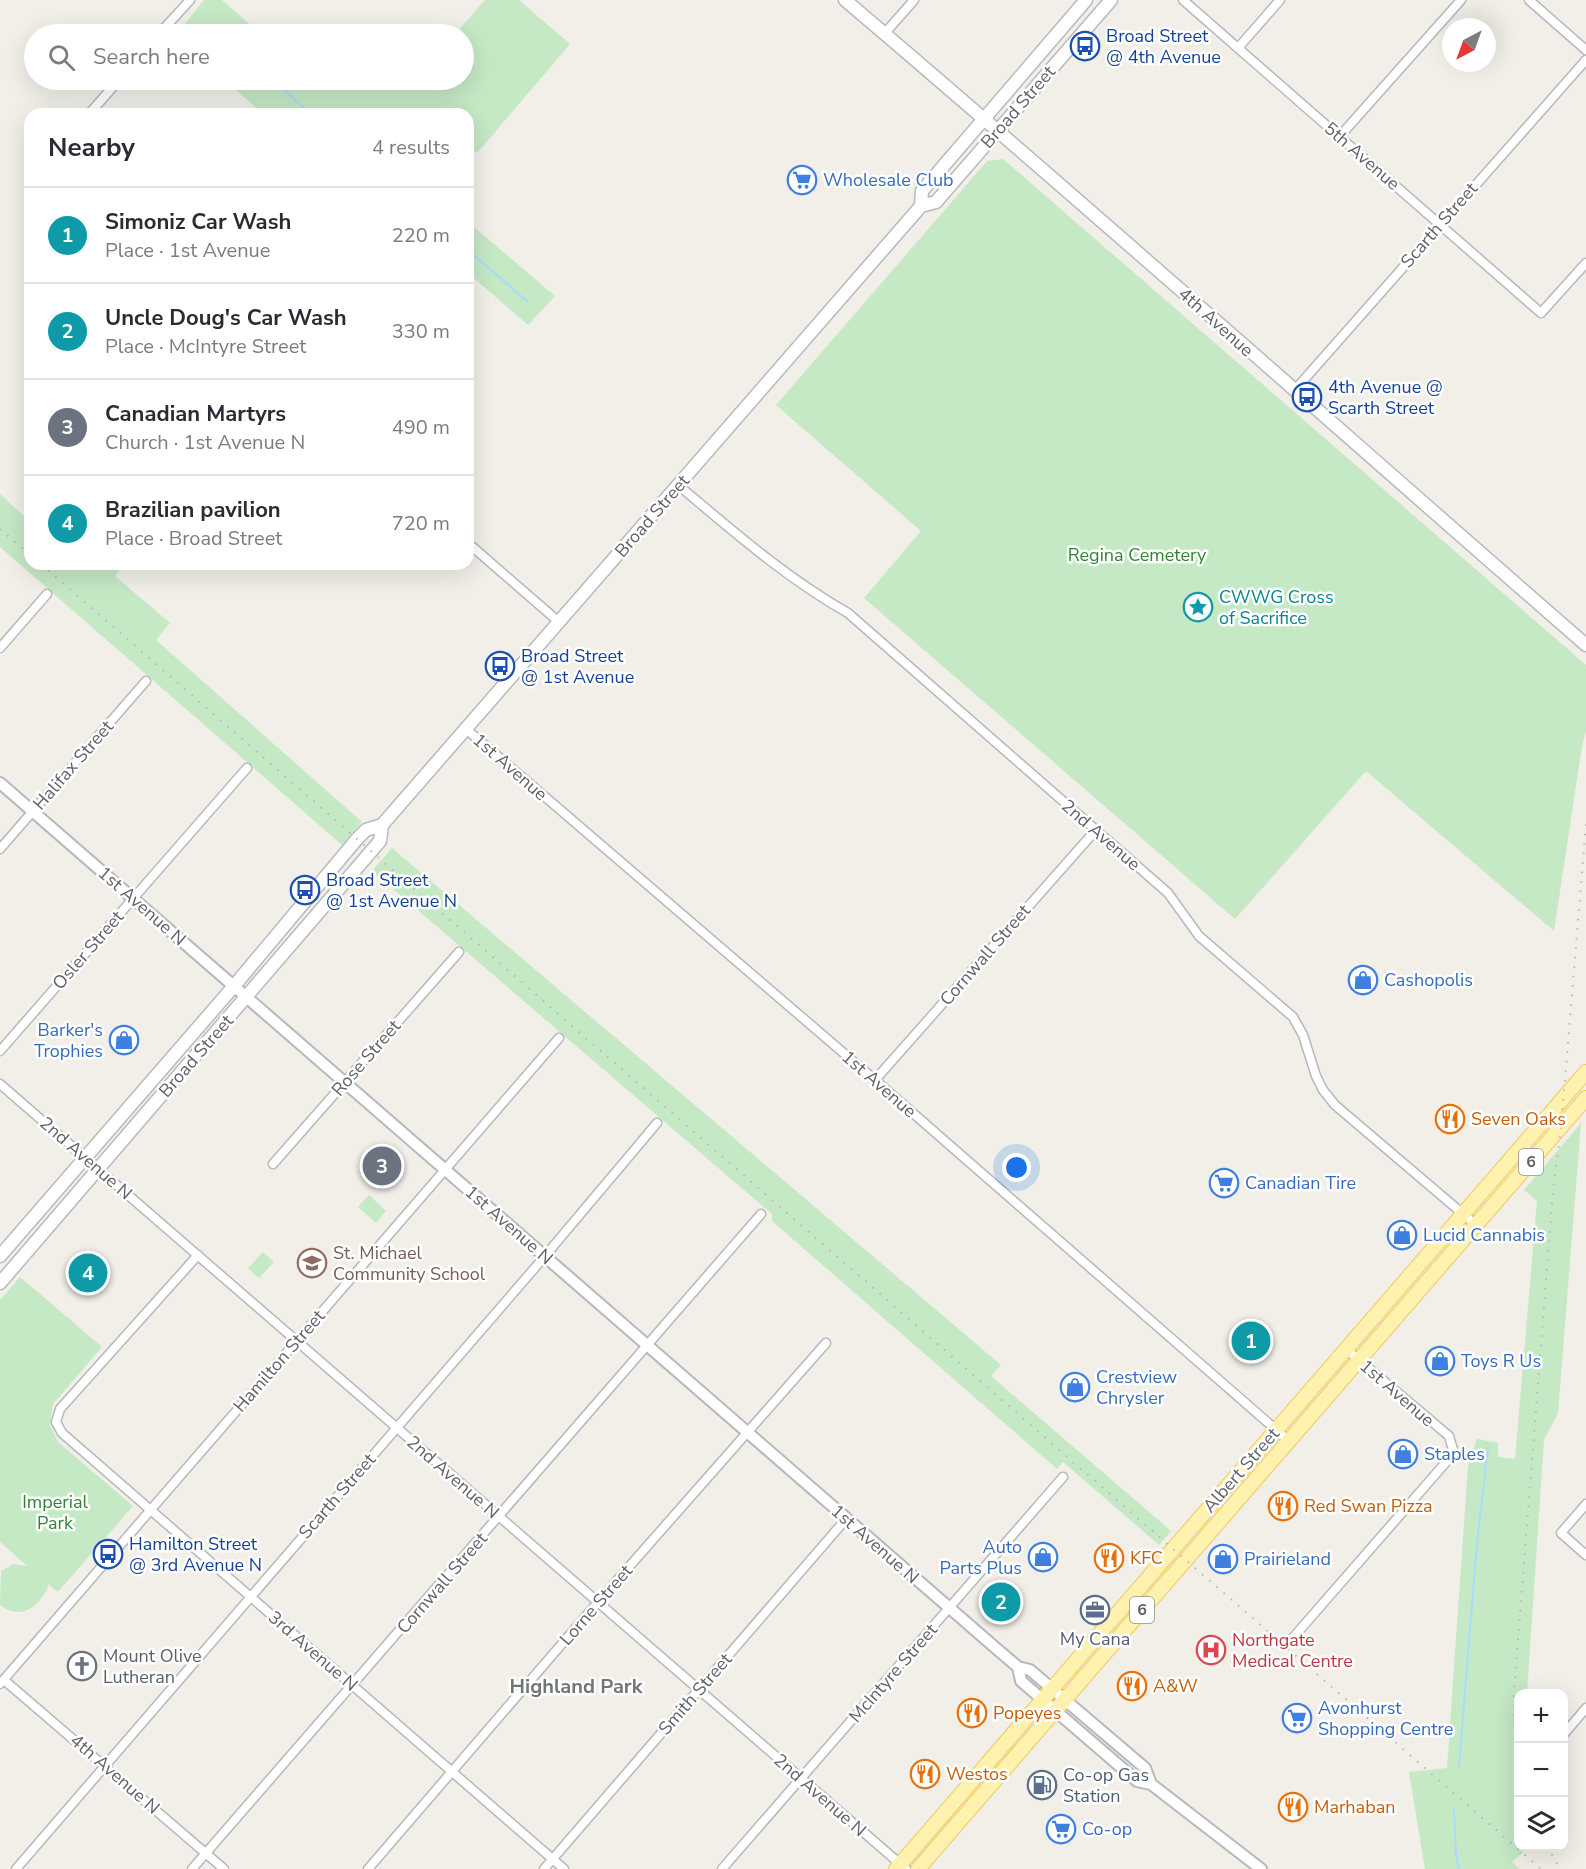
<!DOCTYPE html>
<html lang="en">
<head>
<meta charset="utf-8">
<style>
	body { margin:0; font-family:"Nunito Sans",sans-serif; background:#f7f7f7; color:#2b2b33 }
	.controls { position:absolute; right:18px; bottom:18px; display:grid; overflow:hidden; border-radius:12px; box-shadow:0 6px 24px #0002 }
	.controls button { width:54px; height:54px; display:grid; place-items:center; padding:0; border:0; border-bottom:2px solid #e1e1e2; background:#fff; color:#2b2b33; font:30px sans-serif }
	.compass { position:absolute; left:1442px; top:18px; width:54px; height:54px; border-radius:50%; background:#fff; box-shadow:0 6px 24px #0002; rotate:221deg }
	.you { position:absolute; left:1017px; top:1168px; width:21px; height:21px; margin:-15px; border:4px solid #fff; border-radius:50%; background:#1a73e8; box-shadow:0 0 0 9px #1a73e833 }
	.badge { display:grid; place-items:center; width:39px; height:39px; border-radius:50%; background:#b45309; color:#fff; font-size:20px; font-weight:700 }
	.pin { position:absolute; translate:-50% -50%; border:3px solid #fff; box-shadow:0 2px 6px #0006 }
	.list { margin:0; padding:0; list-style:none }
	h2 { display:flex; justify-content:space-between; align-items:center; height:78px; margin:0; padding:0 24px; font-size:26px }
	h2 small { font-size:20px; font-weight:400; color:#7c7c81 }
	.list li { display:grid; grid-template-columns:39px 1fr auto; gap:18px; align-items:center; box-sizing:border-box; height:96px; padding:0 24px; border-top:2px solid #e1e1e2 }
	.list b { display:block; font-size:22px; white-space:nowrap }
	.list p { margin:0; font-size:20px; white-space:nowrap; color:#7c7c81 }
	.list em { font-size:20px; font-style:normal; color:#7c7c81 }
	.icon { flex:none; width:33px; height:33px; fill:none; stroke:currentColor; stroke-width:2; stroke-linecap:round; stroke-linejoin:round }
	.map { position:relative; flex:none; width:1586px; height:1869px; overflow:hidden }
	.search { position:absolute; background:#fff; box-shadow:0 6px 24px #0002; left:24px; top:24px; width:450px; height:66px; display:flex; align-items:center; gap:15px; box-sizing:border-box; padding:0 21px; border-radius:33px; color:#7c7c81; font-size:22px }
	.panel { position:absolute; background:#fff; box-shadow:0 6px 24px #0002; left:24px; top:108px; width:450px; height:462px; border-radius:18px }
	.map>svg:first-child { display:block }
</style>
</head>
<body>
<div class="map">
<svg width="1586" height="1869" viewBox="0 0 1586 1869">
	<rect width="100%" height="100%" fill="#f1efe8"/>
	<path fill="#c5e8c5" d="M204,0H222L261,34H189L182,27Z
		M485,0H519L570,44L478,152H468V114H263L225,80H340L414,84L417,80H464V34H455Z
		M1003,159L1586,665V731L1582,746L1554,931L1366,771L1235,919L864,598L921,531L776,405L987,161Z
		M468,222L555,296L528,325L468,273Z
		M0,494L30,522V564H124L115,576L170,623L156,640L362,822L342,845L0,547Z
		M392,848L1001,1365L991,1376L1171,1531L1159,1545L1063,1462L1057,1469L772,1221V1214L372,871Z
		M1581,1123L1558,1413L1544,1440L1527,1693L1518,1694V1846L1529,1847L1512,1862L1520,1869H1425L1409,1772L1447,1768L1468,1466L1477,1439L1498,1443V1457L1515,1459L1537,1201L1524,1190Z
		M369,1195L386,1211L376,1223L358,1207Z
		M263,1252L274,1262L259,1278L248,1268Z
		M20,1277L102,1347L53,1404L50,1425L58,1442L133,1506L58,1592L48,1584C48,1591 46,1592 42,1597C31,1613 16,1617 0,1605L1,1571L13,1564L27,1566L0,1542V1300Z"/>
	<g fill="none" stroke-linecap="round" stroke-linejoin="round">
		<path stroke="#aadaff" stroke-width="2" d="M208,25L220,34
			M272,80L311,114
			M468,250L528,302
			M1459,1766L1477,1543L1488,1447
			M1454,1810L1456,1856L1459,1869"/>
		<g stroke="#b5b8bc" stroke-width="11">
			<path id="minor" d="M1183,0L1541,313L1586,263
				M1529,0L1586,50
				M885,33L914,0
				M159,34L190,0
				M1238,48L1280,0
				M89,114L119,80
				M1340,136L1461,0
				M1294,391L1586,60
				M678,485C733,531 786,578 848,613L1168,893L1199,936L1293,1017L1303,1035L1316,1076L1323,1090L1335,1105L1476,1225
				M468,543L559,622
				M0,648L47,594
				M466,729L875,1080L1289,1441
				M0,849L146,681
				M0,1051L247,768
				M875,1080L1095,831
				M0,1084L906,1869
				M273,1164L459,952
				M198,1255L60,1409L56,1422L62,1433L564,1869
				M1586,1504L1561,1533L1586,1555
				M1291,1640L1454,1453L1449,1436L1346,1349
				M4,1680L224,1869
				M0,1684L559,1038
				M1564,1734L1586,1708
				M16,1869L545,1256L657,1123
				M192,1869L761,1214
				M368,1869L598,1602L826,1343
				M544,1869L846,1519
				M722,1869L1063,1477"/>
		</g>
		<g stroke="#b5b8bc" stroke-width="14">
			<path id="tertiary" d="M0,783L998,1650L1018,1667L1030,1670L1145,1768L1151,1784
				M1018,1667L1021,1681L1137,1781L1151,1784L1261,1869"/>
		</g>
		<g stroke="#b6babf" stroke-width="15">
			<path id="secondary" d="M845,0C1095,212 1339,430 1586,645
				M921,206L922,191L1086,0
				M0,1256L234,986L357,839L366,830L382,825L921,206L936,202L1111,0
				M0,1283L380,841L382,825"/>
		</g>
		<g stroke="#f2c960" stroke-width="16">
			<path id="primary" d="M896,1869L1586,1072
				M918,1869L1586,1098"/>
		</g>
		<use href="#minor" stroke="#fff" stroke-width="8"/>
		<use href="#tertiary" stroke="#fff" stroke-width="10"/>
		<use href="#secondary" stroke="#fff" stroke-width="12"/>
		<use href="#primary" stroke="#fff2af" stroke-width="14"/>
		<path stroke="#b6b7b8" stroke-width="2" stroke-dasharray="1.5 8" stroke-linecap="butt" d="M0,529L30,555
			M41,564L1541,1869
			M1518,1763L1514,1721V1691L1553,1190L1561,1128L1586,824
			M1547,1846L1560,1869"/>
	</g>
	<defs>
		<g id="bus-ring" transform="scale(1.5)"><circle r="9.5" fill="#fff" stroke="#1a4fb4" stroke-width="1.5"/><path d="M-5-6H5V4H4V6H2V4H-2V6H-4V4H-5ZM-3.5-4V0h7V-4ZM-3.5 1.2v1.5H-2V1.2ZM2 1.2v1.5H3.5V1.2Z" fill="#1a4fb4"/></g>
		<g id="supermarket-ring" transform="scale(1.5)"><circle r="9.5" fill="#fff" stroke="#3f7fe0" stroke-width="1.5"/><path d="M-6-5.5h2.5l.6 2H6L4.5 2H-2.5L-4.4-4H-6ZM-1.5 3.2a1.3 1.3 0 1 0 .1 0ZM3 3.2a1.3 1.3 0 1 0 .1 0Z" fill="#3f7fe0"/></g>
		<g id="sight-ring" transform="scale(1.5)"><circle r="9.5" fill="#fff" stroke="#0f9aa8" stroke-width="1.5"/><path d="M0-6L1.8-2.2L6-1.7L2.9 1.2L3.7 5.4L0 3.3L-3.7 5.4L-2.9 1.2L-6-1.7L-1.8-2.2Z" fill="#0f9aa8"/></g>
		<g id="shop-ring" transform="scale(1.5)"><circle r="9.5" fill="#fff" stroke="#3f7fe0" stroke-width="1.5"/><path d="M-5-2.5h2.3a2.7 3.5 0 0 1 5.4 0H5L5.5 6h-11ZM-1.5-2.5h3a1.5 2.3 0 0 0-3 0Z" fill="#3f7fe0"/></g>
		<g id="restaurant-ring" transform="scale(1.5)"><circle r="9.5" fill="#fff" stroke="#e8710a" stroke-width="1.5"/><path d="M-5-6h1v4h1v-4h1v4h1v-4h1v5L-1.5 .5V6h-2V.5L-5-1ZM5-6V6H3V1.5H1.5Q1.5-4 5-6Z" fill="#e8710a"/></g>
		<g id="school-ring" transform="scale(1.5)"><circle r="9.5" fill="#fff" stroke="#8d6e63" stroke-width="1.5"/><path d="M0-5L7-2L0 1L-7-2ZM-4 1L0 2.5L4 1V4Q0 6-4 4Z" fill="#8d6e63"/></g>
		<g id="office-ring" transform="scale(1.5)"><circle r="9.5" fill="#fff" stroke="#5c6f8a" stroke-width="1.5"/><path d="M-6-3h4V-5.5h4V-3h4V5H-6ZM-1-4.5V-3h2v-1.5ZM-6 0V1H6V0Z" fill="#5c6f8a"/></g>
		<g id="hospital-ring" transform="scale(1.5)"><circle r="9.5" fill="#fff" stroke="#e0444e" stroke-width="1.5"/><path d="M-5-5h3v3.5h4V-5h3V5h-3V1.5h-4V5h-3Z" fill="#e0444e"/></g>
		<g id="church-ring" transform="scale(1.5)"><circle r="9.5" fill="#fff" stroke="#6b7280" stroke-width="1.5"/><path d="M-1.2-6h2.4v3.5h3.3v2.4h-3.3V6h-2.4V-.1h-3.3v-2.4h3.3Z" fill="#6b7280"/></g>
		<g id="fuel-ring" transform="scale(1.5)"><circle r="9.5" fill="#fff" stroke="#5c6f8a" stroke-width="1.5"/><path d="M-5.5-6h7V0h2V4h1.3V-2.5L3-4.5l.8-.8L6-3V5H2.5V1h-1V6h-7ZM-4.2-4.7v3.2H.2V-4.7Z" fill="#5c6f8a"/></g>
	</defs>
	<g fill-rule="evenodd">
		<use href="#bus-ring" x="1085" y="46"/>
		<use href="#supermarket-ring" x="802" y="180"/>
		<use href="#bus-ring" x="1307" y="397"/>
		<use href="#sight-ring" x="1198" y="607"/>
		<use href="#bus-ring" x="500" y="666"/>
		<use href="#bus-ring" x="305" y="890"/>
		<use href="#shop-ring" x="1363" y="980"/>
		<use href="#shop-ring" x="124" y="1040"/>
		<use href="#restaurant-ring" x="1450" y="1119"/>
		<use href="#supermarket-ring" x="1224" y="1183"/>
		<use href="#shop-ring" x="1402" y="1235"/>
		<use href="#school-ring" x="312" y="1263"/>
		<use href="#shop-ring" x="1440" y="1361"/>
		<use href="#shop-ring" x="1075" y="1387"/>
		<use href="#shop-ring" x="1403" y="1454"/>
		<use href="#restaurant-ring" x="1283" y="1506"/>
		<use href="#bus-ring" x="108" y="1554"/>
		<use href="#shop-ring" x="1043" y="1557"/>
		<use href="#restaurant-ring" x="1109" y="1558"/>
		<use href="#shop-ring" x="1223" y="1559"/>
		<use href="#office-ring" x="1095" y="1610"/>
		<use href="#hospital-ring" x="1211" y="1650"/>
		<use href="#church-ring" x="82" y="1666"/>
		<use href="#restaurant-ring" x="1132" y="1686"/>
		<use href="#restaurant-ring" x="972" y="1713"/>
		<use href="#supermarket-ring" x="1297" y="1718"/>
		<use href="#restaurant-ring" x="925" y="1774"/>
		<use href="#fuel-ring" x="1042" y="1785"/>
		<use href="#restaurant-ring" x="1293" y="1807"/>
		<use href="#supermarket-ring" x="1061" y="1829"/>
	</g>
	<g text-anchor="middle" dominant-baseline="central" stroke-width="5" stroke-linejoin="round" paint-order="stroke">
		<g fill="#fff" stroke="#8f9295" stroke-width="1.5">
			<rect x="1519" y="1149" width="24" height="26" rx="4.5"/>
			<rect x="1130" y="1597" width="24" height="26" rx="4.5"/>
		</g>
		<g font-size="16" font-weight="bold" fill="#5f6368">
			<text x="1531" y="1162">6</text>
			<text x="1142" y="1610">6</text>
		</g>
		<g font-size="18" fill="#164399" stroke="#fff" text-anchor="start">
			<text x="1106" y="36">Broad Street<tspan x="1106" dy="21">@ 4th Avenue</tspan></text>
			<text x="1328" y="387">4th Avenue @<tspan x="1328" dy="21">Scarth Street</tspan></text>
			<text x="521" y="656">Broad Street<tspan x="521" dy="21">@ 1st Avenue</tspan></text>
			<text x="326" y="880">Broad Street<tspan x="326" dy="21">@ 1st Avenue N</tspan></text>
			<text x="129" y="1544">Hamilton Street<tspan x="129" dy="21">@ 3rd Avenue N</tspan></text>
		</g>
		<g font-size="18" fill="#5f6368" stroke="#fff">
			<text transform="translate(1018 107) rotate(-49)">Broad Street</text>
			<text transform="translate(1362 156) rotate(41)">5th Avenue</text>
			<text transform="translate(1439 225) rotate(-49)">Scarth Street</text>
			<text transform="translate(1216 322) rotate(42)">4th Avenue</text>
			<text transform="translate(652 516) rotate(-49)">Broad Street</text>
			<text transform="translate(73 765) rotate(-49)">Halifax Street</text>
			<text transform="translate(510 767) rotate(41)">1st Avenue</text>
			<text transform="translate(1101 835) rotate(41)">2nd Avenue</text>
			<text transform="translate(142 906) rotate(41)">1st Avenue N</text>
			<text transform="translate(88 950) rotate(-49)">Osler Street</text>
			<text transform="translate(985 955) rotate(-49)">Cornwall Street</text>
			<text transform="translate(196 1056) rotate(-49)">Broad Street</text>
			<text transform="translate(366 1058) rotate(-49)">Rose Street</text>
			<text transform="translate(879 1084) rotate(41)">1st Avenue</text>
			<text transform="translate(86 1158) rotate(41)">2nd Avenue N</text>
			<text transform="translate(509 1225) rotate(41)">1st Avenue N</text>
			<text transform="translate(279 1361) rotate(-49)">Hamilton Street</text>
			<text transform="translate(1397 1393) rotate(41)">1st Avenue</text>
			<text transform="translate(1241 1470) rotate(-49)">Albert Street</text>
			<text transform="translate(453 1477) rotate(41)">2nd Avenue N</text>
			<text transform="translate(337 1496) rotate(-49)">Scarth Street</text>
			<text transform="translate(875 1544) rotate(41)">1st Avenue N</text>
			<text transform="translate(442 1583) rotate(-49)">Cornwall Street</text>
			<text transform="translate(596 1605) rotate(-49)">Lorne Street</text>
			<text transform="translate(313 1651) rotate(41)">3rd Avenue N</text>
			<text transform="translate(893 1673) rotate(-49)">McIntyre Street</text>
			<text transform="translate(695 1694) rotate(-49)">Smith Street</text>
			<text transform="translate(115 1774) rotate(41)">4th Avenue N</text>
			<text transform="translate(820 1795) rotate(41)">2nd Avenue N</text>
		</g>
		<g font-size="18" fill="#366cbe" stroke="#fff" text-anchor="start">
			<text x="823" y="180">Wholesale Club</text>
			<text x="1384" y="980">Cashopolis</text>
			<text x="103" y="1030" text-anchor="end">Barker's<tspan x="103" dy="21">Trophies</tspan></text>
			<text x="1245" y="1183">Canadian Tire</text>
			<text x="1423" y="1235">Lucid Cannabis</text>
			<text x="1461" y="1361">Toys R Us</text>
			<text x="1096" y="1377">Crestview<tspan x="1096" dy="21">Chrysler</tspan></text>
			<text x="1424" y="1454">Staples</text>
			<text x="1022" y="1547" text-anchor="end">Auto<tspan x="1022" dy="21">Parts Plus</tspan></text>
			<text x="1244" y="1559">Prairieland</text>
			<text x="1318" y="1708">Avonhurst<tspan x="1318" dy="21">Shopping Centre</tspan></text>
			<text x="1082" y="1829">Co-op</text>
		</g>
		<g font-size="18" fill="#348238" stroke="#fff">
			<text x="1137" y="555">Regina Cemetery</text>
			<text x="55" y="1502">Imperial<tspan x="55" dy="21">Park</tspan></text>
		</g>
		<g font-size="18" fill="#0d838f" stroke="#fff" text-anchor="start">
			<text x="1219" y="597">CWWG Cross<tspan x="1219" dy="21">of Sacrifice</tspan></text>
		</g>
		<g font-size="18" fill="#c56008" stroke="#fff" text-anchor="start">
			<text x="1471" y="1119">Seven Oaks</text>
			<text x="1304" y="1506">Red Swan Pizza</text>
			<text x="1130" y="1558">KFC</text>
			<text x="1153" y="1686">A&amp;W</text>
			<text x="993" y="1713">Popeyes</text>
			<text x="946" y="1774">Westos</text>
			<text x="1314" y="1807">Marhaban</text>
		</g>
		<g font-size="18" fill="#785e54" stroke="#fff" text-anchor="start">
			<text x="333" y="1253">St. Michael<tspan x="333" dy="21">Community School</tspan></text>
		</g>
		<g font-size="18" fill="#4e5e75" stroke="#fff">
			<text x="1095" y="1639">My Cana</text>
			<text x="1063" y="1775" text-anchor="start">Co-op Gas<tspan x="1063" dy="21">Station</tspan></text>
		</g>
		<g font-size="18" fill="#be3a42" stroke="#fff" text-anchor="start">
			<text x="1232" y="1640">Northgate<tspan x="1232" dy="21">Medical Centre</tspan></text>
		</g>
		<g font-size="18" fill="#5b616d" stroke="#fff" text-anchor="start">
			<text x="103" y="1656">Mount Olive<tspan x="103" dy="21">Lutheran</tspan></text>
		</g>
		<g font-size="20" font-weight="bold" fill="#70757a" stroke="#fff">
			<text x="576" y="1686">Highland Park</text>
		</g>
	</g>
</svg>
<div class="controls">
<button>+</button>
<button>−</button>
<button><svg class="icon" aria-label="layers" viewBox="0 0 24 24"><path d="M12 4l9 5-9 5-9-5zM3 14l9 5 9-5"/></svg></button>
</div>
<svg class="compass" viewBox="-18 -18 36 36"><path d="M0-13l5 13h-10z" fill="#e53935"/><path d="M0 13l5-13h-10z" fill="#7c7c81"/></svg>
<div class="you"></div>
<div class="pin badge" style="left:1251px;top:1341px;background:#0f9aa8">1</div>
<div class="pin badge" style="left:1001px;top:1602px;background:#0f9aa8">2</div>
<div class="pin badge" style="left:382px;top:1166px;background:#6b7280">3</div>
<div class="pin badge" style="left:88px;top:1273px;background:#0f9aa8">4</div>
<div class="search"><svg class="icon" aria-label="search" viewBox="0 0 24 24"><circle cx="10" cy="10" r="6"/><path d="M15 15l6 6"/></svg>Search here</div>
<section class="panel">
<h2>Nearby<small>4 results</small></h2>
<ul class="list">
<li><span class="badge" style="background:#0f9aa8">1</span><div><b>Simoniz Car Wash</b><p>Place · 1st Avenue</p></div><em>220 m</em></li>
<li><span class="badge" style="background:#0f9aa8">2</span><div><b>Uncle Doug's Car Wash</b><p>Place · McIntyre Street</p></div><em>330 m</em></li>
<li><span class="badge" style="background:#6b7280">3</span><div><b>Canadian Martyrs</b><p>Church · 1st Avenue N</p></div><em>490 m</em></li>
<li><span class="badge" style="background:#0f9aa8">4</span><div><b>Brazilian pavilion</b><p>Place · Broad Street</p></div><em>720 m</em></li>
</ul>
</section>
</div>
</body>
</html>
